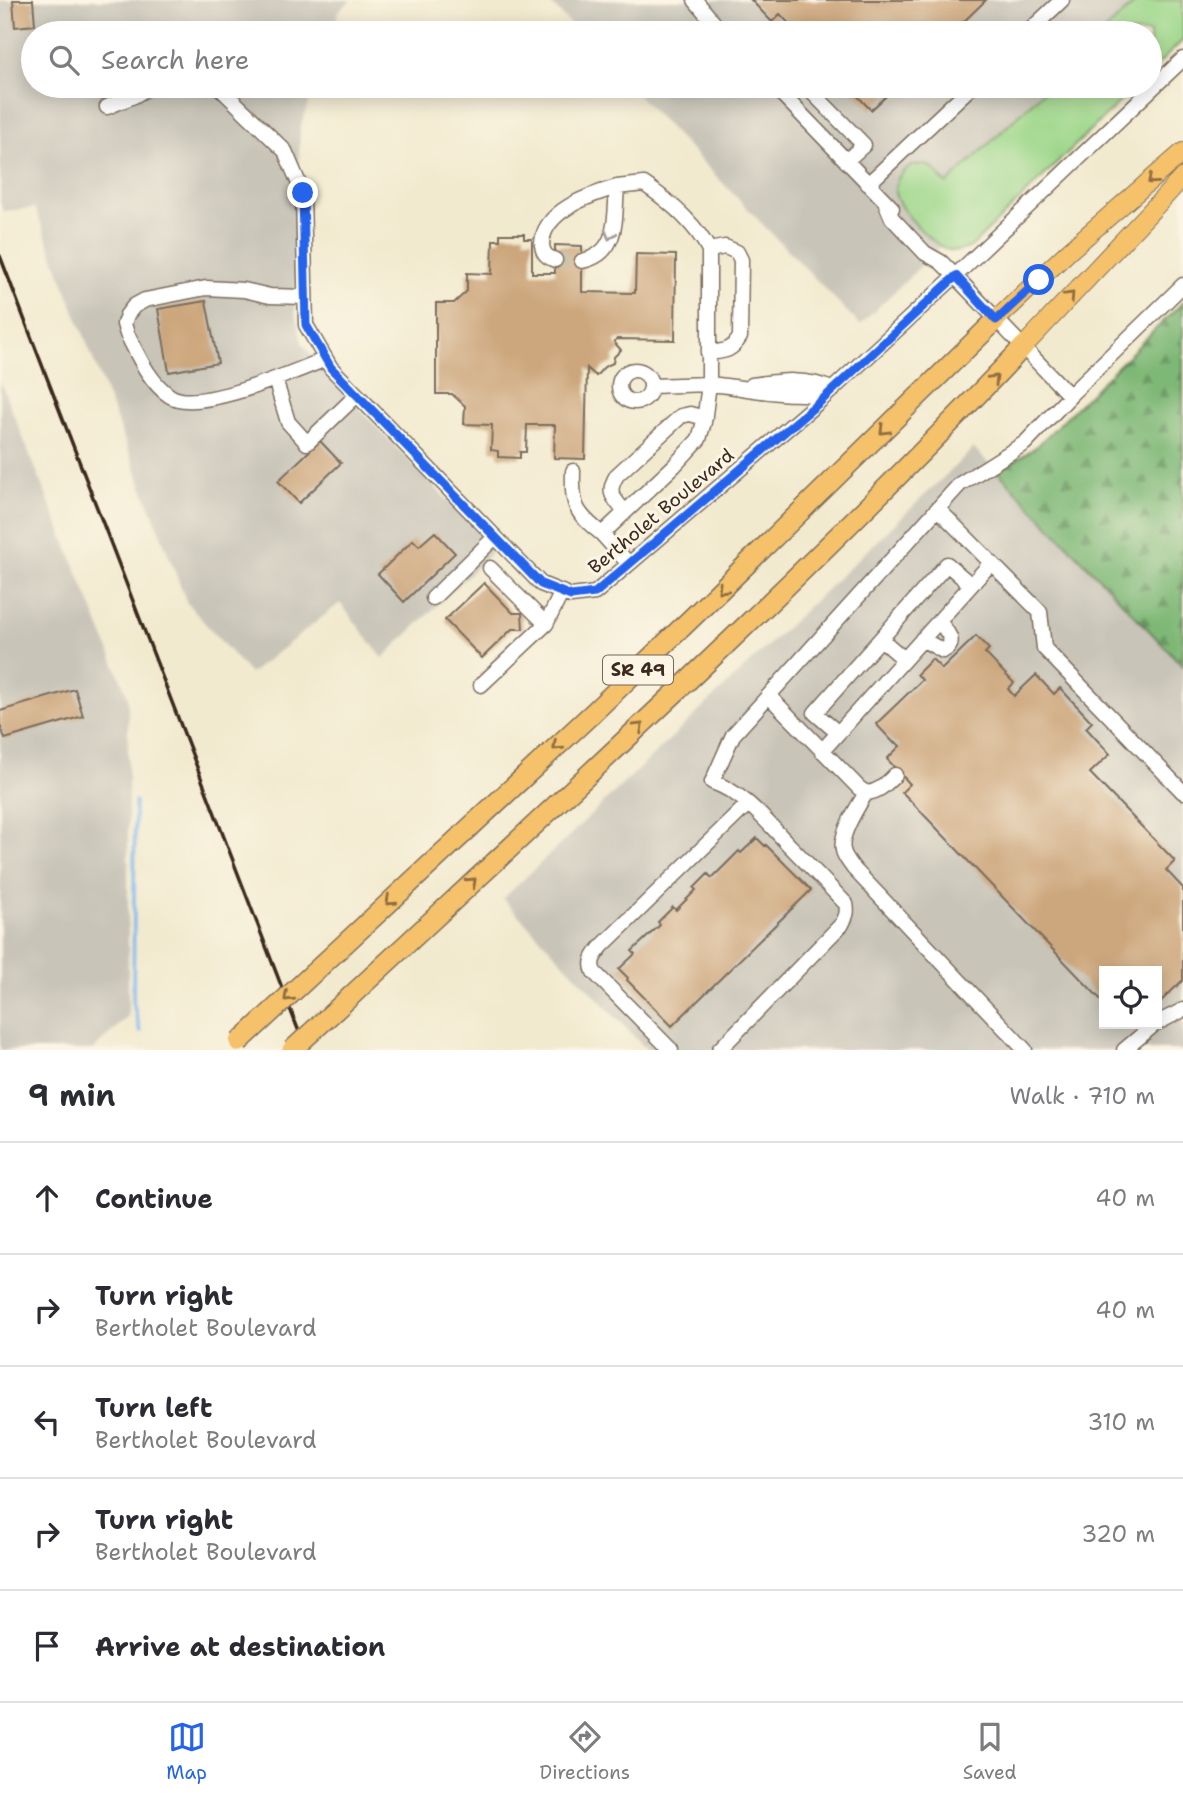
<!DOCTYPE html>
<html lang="en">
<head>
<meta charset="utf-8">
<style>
	body { margin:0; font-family:"Shantell Sans",sans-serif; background:#f2f2f3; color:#2b2b33 }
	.controls { position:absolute; right:21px; bottom:21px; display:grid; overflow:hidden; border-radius:0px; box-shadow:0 4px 18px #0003 }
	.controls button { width:63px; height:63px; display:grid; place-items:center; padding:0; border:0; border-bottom:2px solid #e1e1e2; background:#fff; color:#2b2b33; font:35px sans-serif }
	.stop { position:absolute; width:21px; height:21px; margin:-16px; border:5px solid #2563eb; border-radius:50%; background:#fff }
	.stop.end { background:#2563eb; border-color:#fff; box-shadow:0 2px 7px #0008 }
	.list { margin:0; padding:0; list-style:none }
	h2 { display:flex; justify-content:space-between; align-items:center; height:91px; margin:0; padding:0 28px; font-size:30px }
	h2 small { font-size:23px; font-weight:400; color:#7c7c81 }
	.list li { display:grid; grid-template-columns:46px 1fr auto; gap:21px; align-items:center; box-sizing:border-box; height:112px; padding:0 28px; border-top:2px solid #e1e1e2 }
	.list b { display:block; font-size:26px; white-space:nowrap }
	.list p { margin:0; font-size:23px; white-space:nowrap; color:#7c7c81 }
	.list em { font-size:23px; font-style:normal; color:#7c7c81 }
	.icon { flex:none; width:38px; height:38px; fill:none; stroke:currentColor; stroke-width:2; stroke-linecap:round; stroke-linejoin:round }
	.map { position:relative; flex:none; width:1183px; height:1050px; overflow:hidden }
	.search { position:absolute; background:#fff; box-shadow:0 4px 18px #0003; left:21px; right:21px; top:21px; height:77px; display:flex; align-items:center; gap:18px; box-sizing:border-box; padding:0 24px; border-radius:38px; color:#7c7c81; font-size:26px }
	.sheet { height:651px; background:#fff }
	nav { display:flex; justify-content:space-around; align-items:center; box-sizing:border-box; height:98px; border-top:2px solid #e1e1e2; background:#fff; font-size:19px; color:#7c7c81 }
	nav a { display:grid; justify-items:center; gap:4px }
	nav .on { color:#2563eb }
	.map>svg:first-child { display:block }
</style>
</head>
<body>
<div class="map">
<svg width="1183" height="1050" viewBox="0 0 1183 1050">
	<defs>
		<pattern id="forest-firs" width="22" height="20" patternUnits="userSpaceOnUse" patternTransform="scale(1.75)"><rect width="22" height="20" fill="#7eb876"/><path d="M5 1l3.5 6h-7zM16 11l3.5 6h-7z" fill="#689660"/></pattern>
	</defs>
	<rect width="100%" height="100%" fill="#fcf5e5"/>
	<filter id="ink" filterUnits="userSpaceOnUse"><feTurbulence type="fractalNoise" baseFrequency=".0143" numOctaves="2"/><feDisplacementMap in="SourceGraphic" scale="14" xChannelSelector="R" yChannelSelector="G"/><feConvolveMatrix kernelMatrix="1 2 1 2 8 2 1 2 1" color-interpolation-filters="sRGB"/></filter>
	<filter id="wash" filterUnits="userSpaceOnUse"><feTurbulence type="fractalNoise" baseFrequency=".00686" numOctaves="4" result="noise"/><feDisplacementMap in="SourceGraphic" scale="28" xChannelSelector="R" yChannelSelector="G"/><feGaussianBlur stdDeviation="1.57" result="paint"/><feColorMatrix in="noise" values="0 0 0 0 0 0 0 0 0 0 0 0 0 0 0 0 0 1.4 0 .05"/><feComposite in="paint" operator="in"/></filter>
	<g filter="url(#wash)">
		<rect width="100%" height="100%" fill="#f2eacf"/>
		<path fill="#c8c4b8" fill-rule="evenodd" d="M0,0H351L339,11L332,33H33V86H314L300,128L295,313L302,343L330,379L495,549L383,658L340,603L250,674L187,603L35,208L3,211L0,202Z
			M547,0H1183V9L1150,33H579Z
			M629,86H1105L860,325Z
			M0,381L128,697V1016L93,1050H0Z
			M974,448L1183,666V1050H647L503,899ZM1104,971H1157V1024H1104Z"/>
		<path fill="#9dd78a" stroke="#6c8054" stroke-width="2" d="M1138,0H1183V40L1150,72V33H1103Z
			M1049,86H1136L971,247C964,250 957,252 949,250C934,246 897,209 895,192C893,174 915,157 932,168C937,172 942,180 947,184Z"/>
		<path fill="url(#forest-firs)" stroke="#5c714a" stroke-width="2" d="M1183,302V666L998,472L1037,446Z"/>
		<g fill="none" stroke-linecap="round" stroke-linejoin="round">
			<path stroke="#7fb9f0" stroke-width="3.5" d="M135,801L133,1002L140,1031"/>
		</g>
		<g id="blocks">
			<path fill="#cca67c" d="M13,0H33L35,25L15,27Z
				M751,0H986L952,33H798L780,14L772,22Z
				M848,86H897L871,110Z
				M500,234H524V239H532V273H555V245L582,246V292L635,293L636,254L676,255L675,340L617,339L614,342L621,350L614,357L613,363L604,367L596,376L587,368L585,459L554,458L555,425H527L526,452H520V458L498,457V451L491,450L492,425L464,424L465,406L452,394H436V303H454L467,291V273L492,274L493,240H500Z
				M206,301L218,363L169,372L158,309Z
				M320,441L341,463L299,503L278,481Z
				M435,532L455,553L404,602L378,574L413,540L419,546Z
				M484,583L513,613H522L523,629H512L482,658L445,620Z
				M976,636L989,649L985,653L1014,683L1008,689L1014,696L1036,675L1054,694L1060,688L1092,722L1086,728L1110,754L1090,773L1175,861L1166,870L1183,888V980L1157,1005V971H1104V1003L902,792L910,784L887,759L900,746L896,742L894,743L876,724L922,680L917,674L932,659L942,669Z
				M75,689L83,716L5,739L0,724V711Z
				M757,838L765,846L766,845L811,890L672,1026L627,980L628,978L619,969L635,954L632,951L660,925L658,922L673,907L676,910L696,890L694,888L708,874L712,878L739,851L741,853Z"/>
		</g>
	</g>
	<g filter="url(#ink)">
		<use href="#blocks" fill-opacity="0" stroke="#7b6d5c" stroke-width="2"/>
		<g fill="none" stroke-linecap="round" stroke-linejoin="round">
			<path stroke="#cdc4ac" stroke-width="14" stroke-dasharray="14 7" stroke-linecap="butt" d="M555,260L582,261"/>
			<g stroke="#7b6d5c" stroke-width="17">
				<path id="minor" d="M695,0L722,33
					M1027,33L1062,0
					M218,86L285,151L303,193L306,325L331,368L541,584L571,596L595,593L822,399L955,276L1183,59
					M774,86L892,208
					M806,86L864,145L846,161
					M107,107L134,96L151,86
					M868,184L972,86
					M617,187L644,184C669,201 695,223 709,250V384C733,386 756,391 780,393C793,395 812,391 822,399
					M555,260C547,257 543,254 542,245C542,211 589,195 617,187C614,218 620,253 582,261
					M305,297L270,296L244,290L206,288L145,300L134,306L127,315L124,324L127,334C138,355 149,382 170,396C198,414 295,371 326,359
					M708,353C724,351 731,352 740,337L741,260L737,252L725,247L709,250
					M619 386a16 16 0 1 1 32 0a16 16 0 1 1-32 0Z
					M275,379L288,422L307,443L357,395
					M752,385C779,381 808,377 833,390
					M1070,395L1183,285
					M573,471C572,505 574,512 602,534
					M938,509L1040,612L1044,648L1183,792
					M625,512C613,497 606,493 617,475L681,416L690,414L705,418
					M629,564L602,534L674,466L699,439L704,422L709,384L651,386
					M490,568L546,624
					M433,598L495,537
					M881,639L904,659
					M922,639L943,651C959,643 946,631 939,621
					M481,685L546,624L562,592
					M769,696L859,788L866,793C858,806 839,835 843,850C844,857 850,863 854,869L1025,1050
					M838,733L815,713L947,564L971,585
					M822,751L991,563
					M866,793C879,792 886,784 895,775
					M1157,1023L1183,1010
					M671,1050L594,972C589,961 595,955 602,946L748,804
					M719,1050L842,924C846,917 848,912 846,904C827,884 808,864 788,844C765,820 744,793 712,782L733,735L960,484L1025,443L1070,396L955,276L941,262L925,253L892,218L886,204
					M1124,1050L1155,1024"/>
			</g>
			<g stroke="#7b6d5c" stroke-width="20">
				<path id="major" d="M996,320L1069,251L1183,152
					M1024,346L1183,177"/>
			</g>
			<g stroke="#7b6d5c" stroke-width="22">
				<path id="highway" d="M336,952L596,710L698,612L996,320
					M351,996C579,783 810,573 1024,346"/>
			</g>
			<use href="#minor" stroke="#fff" stroke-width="14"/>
			<use href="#major" stroke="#f5c16b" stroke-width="18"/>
			<use href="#highway" stroke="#f5c16b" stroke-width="19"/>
			<path stroke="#3b2a1e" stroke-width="3.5" d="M0,256L306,1050"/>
			<g stroke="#7b6d5c" stroke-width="22" stroke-linecap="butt">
				<path id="highway-bridge" d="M239,1042L336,952
					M292,1050L351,996"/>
			</g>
			<use href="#highway-bridge" stroke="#f5c16b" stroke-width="19"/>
		</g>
		<defs><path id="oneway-chevron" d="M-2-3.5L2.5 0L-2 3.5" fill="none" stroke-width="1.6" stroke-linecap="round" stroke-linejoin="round" transform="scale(1.75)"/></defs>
		<g stroke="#8f6e41">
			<use href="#oneway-chevron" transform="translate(1152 180) rotate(139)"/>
			<use href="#oneway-chevron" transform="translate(1070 296) rotate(-47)"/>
			<use href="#oneway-chevron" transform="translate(994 379) rotate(-46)"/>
			<use href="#oneway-chevron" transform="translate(884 430) rotate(135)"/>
			<use href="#oneway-chevron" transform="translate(722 589) rotate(136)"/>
			<use href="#oneway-chevron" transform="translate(639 727) rotate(-44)"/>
			<use href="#oneway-chevron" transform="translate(557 746) rotate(137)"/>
			<use href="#oneway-chevron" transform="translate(472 882) rotate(-43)"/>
			<use href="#oneway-chevron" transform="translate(390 901) rotate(137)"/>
			<use href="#oneway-chevron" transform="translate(288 997) rotate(137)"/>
		</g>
		<use stroke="#a79f9a" href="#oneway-chevron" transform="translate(610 235) rotate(106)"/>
	</g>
	<g fill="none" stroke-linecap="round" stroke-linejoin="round" filter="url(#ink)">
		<path stroke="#2563eb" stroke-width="9" d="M303,193L306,325L331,368L541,584L571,596L595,593L822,400L956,276L996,320L1039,280"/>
	</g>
	<g text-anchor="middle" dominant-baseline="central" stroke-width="6" stroke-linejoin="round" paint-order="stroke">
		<rect fill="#fcf5e5" stroke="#75675a" stroke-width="2" x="603" y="655.5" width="70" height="29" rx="5"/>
		<g font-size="18" font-weight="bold" fill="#3b2a1e">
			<text x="638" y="670">SR 49</text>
		</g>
		<g font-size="19" fill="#3b2a1e" stroke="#fcf5e5">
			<text transform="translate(661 511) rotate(-40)">Bertholet Boulevard</text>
		</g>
	</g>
</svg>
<div class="controls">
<button><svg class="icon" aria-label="locate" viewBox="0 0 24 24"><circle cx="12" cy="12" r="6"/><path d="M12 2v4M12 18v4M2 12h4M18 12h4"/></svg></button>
</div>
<div class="stop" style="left:1039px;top:280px"></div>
<div class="stop end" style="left:303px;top:193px"></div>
<div class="search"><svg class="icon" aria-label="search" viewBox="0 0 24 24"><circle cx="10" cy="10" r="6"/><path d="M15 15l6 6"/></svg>Search here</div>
</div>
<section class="sheet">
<h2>9 min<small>Walk · 710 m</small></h2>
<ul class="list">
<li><svg class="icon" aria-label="ahead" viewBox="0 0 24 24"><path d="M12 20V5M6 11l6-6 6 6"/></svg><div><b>Continue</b></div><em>40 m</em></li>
<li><svg class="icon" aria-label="right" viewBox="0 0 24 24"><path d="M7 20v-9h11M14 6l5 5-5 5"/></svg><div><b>Turn right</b><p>Bertholet Boulevard</p></div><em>40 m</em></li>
<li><svg class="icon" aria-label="left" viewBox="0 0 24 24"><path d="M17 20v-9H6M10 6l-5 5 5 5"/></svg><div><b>Turn left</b><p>Bertholet Boulevard</p></div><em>310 m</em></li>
<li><svg class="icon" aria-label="right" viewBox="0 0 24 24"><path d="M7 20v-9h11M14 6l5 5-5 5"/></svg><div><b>Turn right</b><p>Bertholet Boulevard</p></div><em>320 m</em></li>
<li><svg class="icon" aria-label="arrive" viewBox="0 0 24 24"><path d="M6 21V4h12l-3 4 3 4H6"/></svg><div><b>Arrive at destination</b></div></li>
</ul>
</section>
<nav>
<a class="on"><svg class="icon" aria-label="map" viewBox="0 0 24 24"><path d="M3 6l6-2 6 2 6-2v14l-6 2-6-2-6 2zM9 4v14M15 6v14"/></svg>Map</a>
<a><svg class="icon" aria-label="directions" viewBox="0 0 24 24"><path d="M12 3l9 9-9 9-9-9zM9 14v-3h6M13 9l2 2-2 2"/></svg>Directions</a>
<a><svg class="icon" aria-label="saved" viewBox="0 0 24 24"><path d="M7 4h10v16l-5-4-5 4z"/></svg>Saved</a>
</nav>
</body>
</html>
